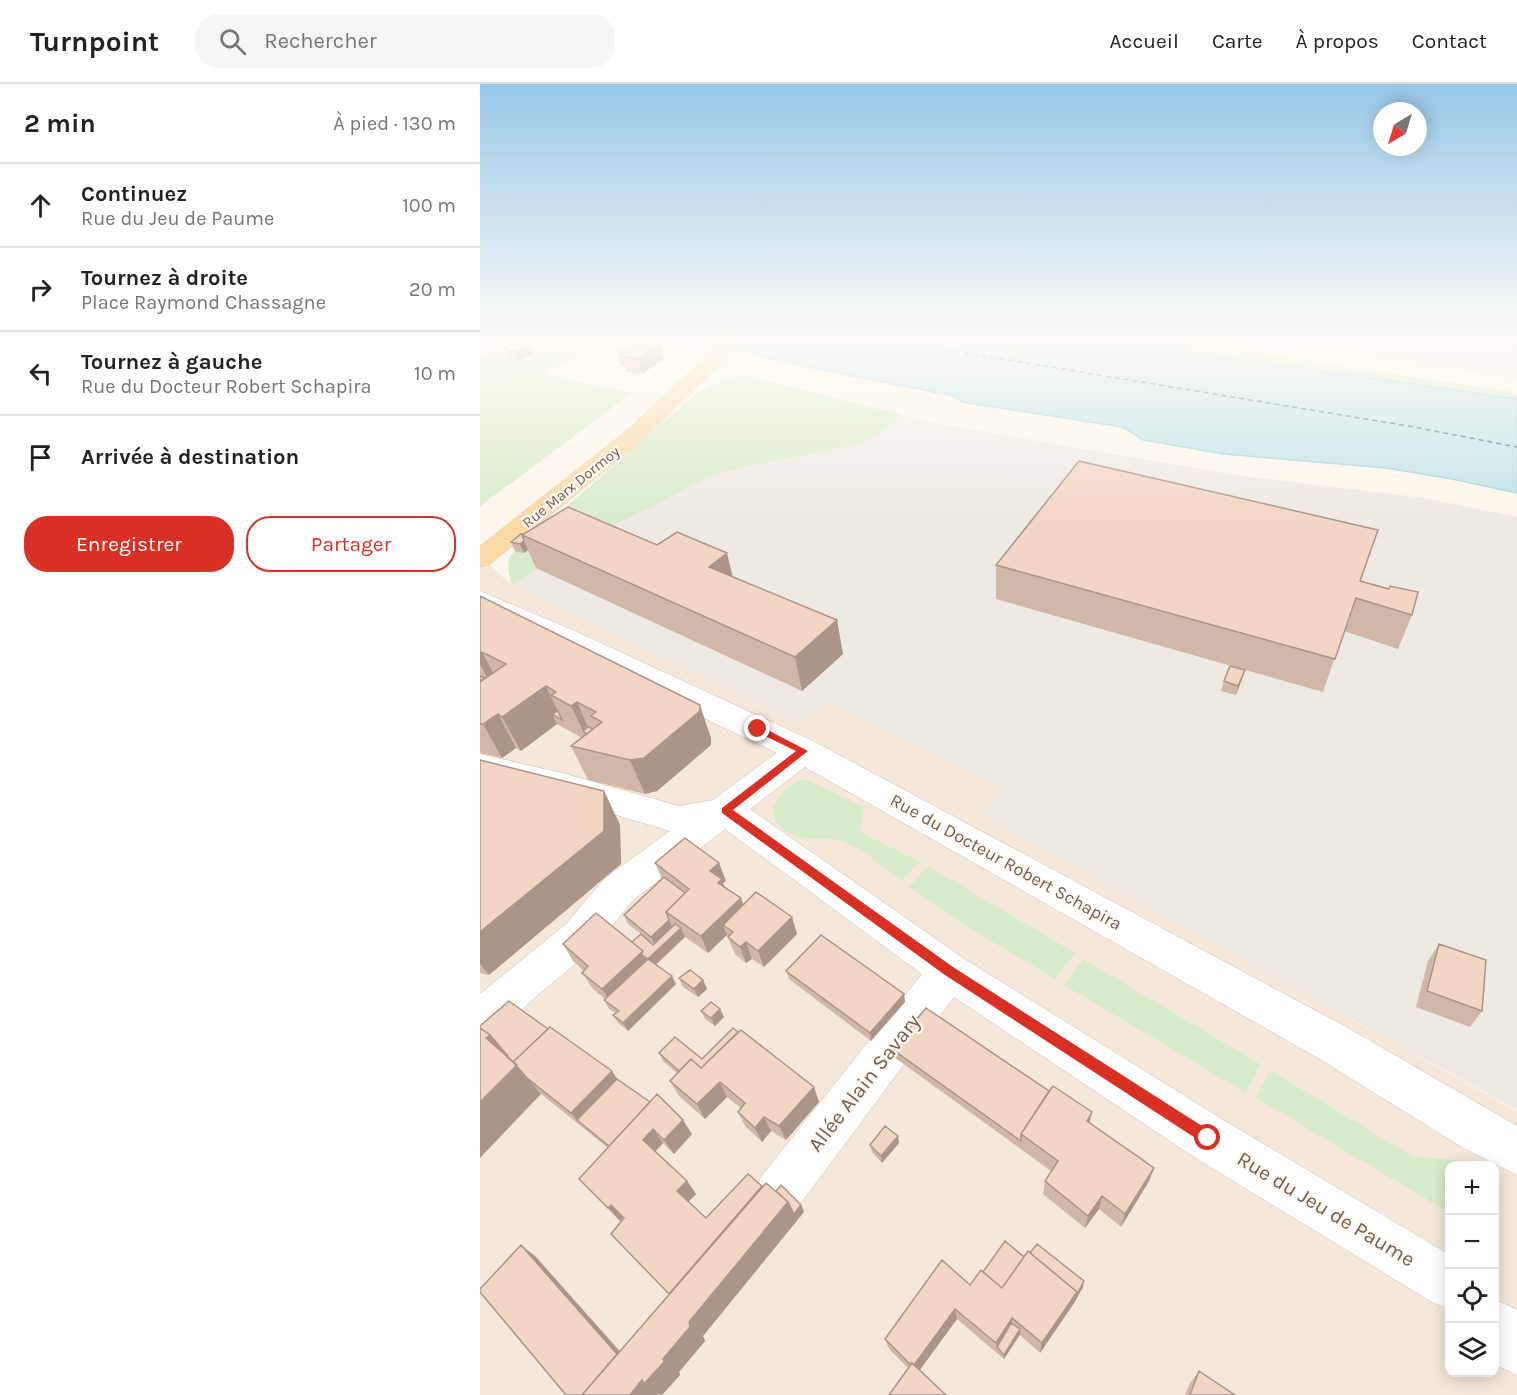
<!DOCTYPE html>
<html lang="fr">
<head>
<meta charset="utf-8">
<style>
	body { margin:0; font-family:Karla,sans-serif; background:#f6f6f6; color:#222 }
	.controls { position:absolute; right:18px; bottom:18px; display:grid; overflow:hidden; border-radius:12px; box-shadow:0 3px 15px #0003 }
	.controls button { width:54px; height:54px; display:grid; place-items:center; padding:0; border:0; border-bottom:2px solid #e0e0e0; background:#fff; color:#222; font:30px sans-serif }
	.compass { position:absolute; left:893px; top:18px; width:54px; height:54px; border-radius:50%; background:#fff; box-shadow:0 3px 15px #0003; rotate:218deg }
	.stop { position:absolute; width:18px; height:18px; margin:-14px; border:4px solid #d93025; border-radius:50%; background:#fff }
	.stop.end { background:#d93025; border-color:#fff; box-shadow:0 2px 6px #0008 }
	.list { margin:0; padding:0; list-style:none }
	h2 { display:flex; justify-content:space-between; align-items:center; height:78px; margin:0; padding:0 24px; font-size:26px }
	h2 small { font-size:20px; font-weight:400; color:#767676 }
	.list li { display:grid; grid-template-columns:39px 1fr auto; gap:18px; align-items:center; box-sizing:border-box; height:84px; padding:0 24px; border-top:2px solid #e0e0e0 }
	.list b { display:block; font-size:22px; white-space:nowrap }
	.list p { margin:0; font-size:20px; white-space:nowrap; color:#767676 }
	.list em { font-size:20px; font-style:normal; color:#767676 }
	.actions { display:flex; gap:12px; padding:18px 24px }
	.actions a { flex:1; padding:14px 0; border:2px solid #d93025; border-radius:24px; text-align:center; font-size:21px; color:#d93025 }
	.actions .main { background:#d93025; color:#fff }
	.icon { flex:none; width:33px; height:33px; fill:none; stroke:currentColor; stroke-width:2; stroke-linecap:round; stroke-linejoin:round }
	.map { position:relative; flex:none; width:1037px; height:1311px; overflow:hidden }
	header { display:flex; align-items:center; gap:36px; box-sizing:border-box; height:84px; padding:0 30px; background:#fff; border-bottom:2px solid #e0e0e0 }
	header strong { font-size:28px }
	nav { display:flex; gap:33px; margin-inline-start:auto; font-size:21px }
	.search { width:420px; height:54px; background:#f6f6f6; display:flex; align-items:center; gap:15px; box-sizing:border-box; padding:0 21px; border-radius:24px; color:#767676; font-size:22px }
	main { display:flex }
	aside { flex:1; background:#fff }
	.map>svg:first-child { display:block }
</style>
</head>
<body>
<header>
<strong>Turnpoint</strong>
<div class="search"><svg class="icon" aria-label="search" viewBox="0 0 24 24"><circle cx="10" cy="10" r="6"/><path d="M15 15l6 6"/></svg>Rechercher</div>
<nav><a>Accueil</a><a>Carte</a><a>À propos</a><a>Contact</a></nav>
</header>
<main>
<aside>
<h2>2 min<small>À pied · 130 m</small></h2>
<ul class="list">
<li><svg class="icon" aria-label="ahead" viewBox="0 0 24 24"><path d="M12 20V5M6 11l6-6 6 6"/></svg><div><b>Continuez</b><p>Rue du Jeu de Paume</p></div><em>100 m</em></li>
<li><svg class="icon" aria-label="right" viewBox="0 0 24 24"><path d="M7 20v-9h11M14 6l5 5-5 5"/></svg><div><b>Tournez à droite</b><p>Place Raymond Chassagne</p></div><em>20 m</em></li>
<li><svg class="icon" aria-label="left" viewBox="0 0 24 24"><path d="M17 20v-9H6M10 6l-5 5 5 5"/></svg><div><b>Tournez à gauche</b><p>Rue du Docteur Robert Schapira</p></div><em>10 m</em></li>
<li><svg class="icon" aria-label="arrive" viewBox="0 0 24 24"><path d="M6 21V4h12l-3 4 3 4H6"/></svg><div><b>Arrivée à destination</b></div></li>
</ul>
<div class="actions"><a class="main">Enregistrer</a><a>Partager</a></div>
</aside>
<div class="map">
<svg width="1037" height="1311" viewBox="0 0 1037 1311">
	<rect width="100%" height="100%" fill="#fdf6ec"/>
	<path fill="#f5e8da" fill-rule="evenodd" d="M0,473L32,501L348,619L524,704L502,731L1037,1027V1311H0ZM970,1082H1014V1288H970Z"/>
	<path fill="#efe9e4" d="M768,254H1037V295L894,273Z
		M422,331L448,338L754,391L944,414L1037,433V1026L501,731L523,704L348,619L320,639L32,501L101,456L166,426L226,394L269,382L350,367L382,358L405,346Z"/>
	<path fill="#d8ecc9" d="M46,254H123L126,256L64,290L152,309L0,422V275Z
		M613,254H679L1033,308L1037,315Z
		M264,291L422,331L405,346L382,358L350,367L269,382L226,394L166,426L101,456L32,501C29,488 24,477 35,467L216,310L243,296Z
		M319,696H328L384,723L380,748L440,778L422,797C405,785 388,769 369,760C346,748 321,764 300,742C296,737 293,733 293,726C294,712 309,702 319,696Z
		M448,782L595,869L575,895L481,839L429,803Z
		M603,875L780,980L766,1009L584,901Z
		M790,986L932,1072L998,1078L1003,1081L970,1082L969,1134L968,1128L776,1014Z"/>
	<path fill="#bfe3e8" stroke="#a5d3da" stroke-width="1.5" d="M217,254H611L1037,315V409L972,395L906,384L744,370L663,356L643,343L482,318L474,312L302,278Z"/>
	<g fill="none" stroke-linecap="round" stroke-linejoin="round">
		<path stroke="#437c86" stroke-width="1.5" stroke-dasharray="5 4" stroke-linecap="butt" d="M395,254L934,343L1037,363"/>
		<g stroke="#d1beb0" stroke-width="1">
			<path id="street" d="M0,507L95,547L335,658L868,944L1037,1042V1091L982,1063L838,974L325,683L270,725L483,874L745,1037L970,1171V1226L952,1218L711,1071L474,913L315,1127L298,1134L281,1127L274,1110L281,1093L442,890L245,745L152,817L114,864L52,916L15,952L0,958V910L86,840L124,795L190,747L86,716L0,696V670L86,690L199,722L233,716L297,669L0,527Z
				M1014,1215L1037,1226V1291L1014,1280Z"/>
		</g>
		<g stroke="#dad1cd" stroke-width="1">
			<path id="primary" d="M246,254H267L163,356L9,481L0,483V462L147,346Z"/>
		</g>
		<use href="#street" fill="#fff" fill-rule="evenodd"/>
		<use href="#primary" fill="#fbd9a5" fill-rule="evenodd"/>
	</g>
	<path fill="#d1b7a8" d="M145,254L184,274L162,290L146,288L145,282L140,281L136,266L142,262L141,257Z
		M51,262L54,269L40,276L30,275L24,264Z
		M41,450L177,461L253,493L363,570L322,607L56,484L48,466L44,469L35,467L31,458Z
		M516,481L880,497L909,505L932,531L918,565L864,547L843,608L516,515Z
		M0,512L231,654V661L177,707L165,710L108,696L91,662L102,654L77,640L41,667L36,664L22,674L0,669Z
		M762,595L756,611L741,607L744,597Z
		M0,676L124,707L140,741L141,780L9,891L0,889Z
		M175,779L246,797L243,799L246,805L261,814L263,821L312,833L317,850L284,883L272,875L266,879L255,870L247,851L228,869L205,853L176,881L196,900L148,947L138,939L133,931L136,929L129,925L124,916L125,915L113,905L102,889L104,887L93,877L83,860L152,858L161,850L148,840L144,831L182,795Z
		M959,860L1002,927L990,943L936,923L948,877Z
		M306,887L424,910L425,918L391,957L309,895Z
		M199,894L223,896L227,905L218,913L203,903Z
		M221,927L244,933L235,942L225,935Z
		M0,942L137,995L212,1050L194,1070L183,1059L175,1067L207,1097L216,1110L208,1118L226,1134L282,1102L296,1107L321,1121L324,1128L223,1252L225,1257L199,1288L200,1291L182,1311L178,1310L177,1311H86L55,1172L140,1267L189,1210L144,1134L140,1137L99,1095L128,1064L60,1009L61,1010Z
		M412,965L610,1039L674,1084L669,1097L641,1143L619,1125L605,1144L563,1110L565,1097L571,1087L414,973Z
		M179,969L222,975L334,1003L339,1018L306,1056L291,1047L282,1058L265,1042L258,1028L261,1024L247,1013L225,1035L199,1012L190,997L197,989L183,977Z
		M419,1059L402,1079L392,1068L390,1061Z
		M544,1173L603,1203L594,1219L560,1269L540,1251L524,1275L477,1235L440,1286L428,1284L409,1265L405,1255L490,1201L503,1188Z
		M719,1287L755,1311H705L710,1299Z"/>
	<path fill="#aa9588" d="M180,259L184,274L162,290L158,275Z
		M51,262L54,269L40,276L37,268Z
		M44,457L48,466L44,469L40,460Z
		M247,469L255,502L229,483Z
		M357,536L363,570L322,607L315,573Z
		M2,568L20,602L9,597L0,580V569Z
		M765,586L762,595L756,611L758,602Z
		M66,602L82,636L72,630L77,640L41,667L22,633Z
		M97,618L112,652L103,647L91,622Z
		M220,621L231,654V661L177,707L165,710L150,676Z
		M18,630L36,664L22,674L3,640Z
		M124,707L140,741L141,780L9,891L0,880V848Z
		M239,779L246,797L243,799L248,812L239,803L230,787Z
		M261,814L267,832L243,841L247,851L228,869L221,852Z
		M312,833L317,850L284,883L278,867Z
		M189,836L193,844L175,861L171,853Z
		M201,844L205,853L132,921L122,905L163,867Z
		M266,858L272,875L266,879L260,863Z
		M192,892L196,900L148,947L143,939Z
		M223,896L227,905L218,913L214,905Z
		M424,910L425,918L391,957L390,949Z
		M240,925L244,933L235,942L231,934Z
		M10,951L35,980L6,954Z
		M37,981L61,1010L0,1074V1018Z
		M132,987L142,1002L97,1036L91,1029Z
		M240,998L247,1013L225,1035L217,1020Z
		M334,1003L339,1018L306,1056L299,1042Z
		M612,1028L609,1042L607,1037Z
		M284,1033L291,1047L282,1058L275,1044Z
		M203,1036L212,1050L194,1070L184,1056Z
		M173,1045L183,1059L173,1070L163,1056Z
		M418,1052L419,1059L402,1079L401,1072Z
		M674,1084L669,1097L641,1143L645,1130Z
		M207,1097L216,1110L206,1120L197,1107Z
		M622,1112L619,1125L605,1144L608,1132Z
		M308,1118L321,1121L324,1128L223,1252L225,1257L199,1288L200,1291L182,1311L178,1310L177,1311H150L162,1296L183,1275L209,1238Z
		M131,1121L143,1133L140,1137L128,1124Z
		M41,1161L55,1172L155,1285L133,1311Z
		M604,1197L603,1203L594,1219L595,1214Z
		M597,1208L594,1219L560,1269L562,1259Z
		M475,1225L477,1235L436,1291L433,1283Z
		M532,1234L531,1244L517,1263L516,1259Z
		M540,1245V1250L524,1275V1271Z"/>
	<path fill="#f3d5c3" stroke="#aa9588" stroke-width="1.5" d="M145,254H153L180,259L158,275L142,272L147,268L136,266L148,258L141,257Z
		M39,258L48,259L51,262L37,268L27,267L24,264Z
		M599,377L898,446L880,497L909,505L910,502L938,508L932,531L876,514L855,575L516,481Z
		M88,423L177,461L197,448L247,469L229,483L357,536L315,573L42,451Z
		M41,450H44L42,451L44,457L40,460L31,458Z
		M0,512L220,621V627L164,674L150,676L91,662L122,638L111,632L116,628L97,618L91,622L71,611L76,608L66,602L22,633L18,630L3,640H0V598L26,580L2,568L0,569Z
		M750,582L765,586L758,602L744,597Z
		M0,592L5,594L0,597Z
		M77,627H78L82,636L72,630Z
		M108,643L113,645L107,650L103,647Z
		M0,676L124,707V747L0,848Z
		M205,754L239,779L230,787L242,795L238,799L261,814L221,852L186,828L209,805L175,779Z
		M184,793L205,809L186,828L189,836L171,853L144,831Z
		M276,808L312,833L278,867L266,858L260,863L248,853L253,848L243,841Z
		M116,829L163,867L122,905L102,889L108,882L83,860Z
		M195,840L201,844L168,875L192,892L143,939L133,931L139,927L124,916L168,875L161,870L163,867L152,858L161,850L173,861Z
		M341,851L424,910L390,949L306,887Z
		M959,860L1006,876L1002,927L947,907Z
		M210,886L223,896L214,905L199,894Z
		M29,917L68,945L33,978L27,973L28,972L10,951L0,944V942Z
		M231,918L240,925L231,934L221,927Z
		M446,924L569,1007L541,1050V1057L412,965Z
		M70,943L132,987L91,1029L47,994L33,978Z
		M0,944L10,951L6,954L37,981L0,1018Z
		M253,944L258,948L221,984L211,975L199,987L179,969L195,953L222,975Z
		M261,946L334,1003L299,1042L284,1033L275,1044L258,1028L265,1019L240,998L217,1020L190,997L211,975L221,984Z
		M137,995L170,1018L129,1062L97,1036Z
		M573,1002L612,1028L607,1037L674,1084L645,1130L622,1112L608,1132L565,1097L578,1077L541,1050Z
		M177,1010L203,1036L184,1056L173,1045L163,1056L207,1097L197,1107L226,1134L268,1090L282,1102L189,1210L131,1150L144,1134L131,1121L128,1124L99,1095Z
		M405,1042L418,1052L401,1072L390,1061Z
		M286,1099L308,1118L209,1238L210,1243L183,1275L184,1278L164,1300L162,1296L150,1311H102Z
		M301,1101L321,1121L314,1130L308,1118L296,1107Z
		M525,1157L544,1173L522,1204L503,1188Z
		M557,1160L604,1197L595,1214L597,1208L550,1169Z
		M41,1161L137,1270L102,1311H86L0,1208V1205Z
		M548,1167L597,1208L562,1259L532,1234L516,1259L475,1225L434,1281L432,1279L430,1280L405,1255L462,1176L490,1201L501,1186L522,1204Z
		M531,1239L540,1245L524,1271L517,1263Z
		M432,1279L466,1311H409Z
		M719,1287L755,1311H710Z"/>
	<linearGradient id="sky" x2="0" y2="1"><stop stop-color="#97c7e8"/><stop offset="0.58" stop-color="#fefbf6"/><stop offset="1" stop-color="#fefbf6" stop-opacity="0"/></linearGradient>
	<rect width="1037" height="438" fill="url(#sky)"/>
	<path fill="#d93025" d="M278,641L328,667L253,726L473,883L733,1049L735,1054L733,1059L728,1061L723,1059L465,891L242,729V724L316,667L275,647L274,645Z"/>
	<g text-anchor="middle" dominant-baseline="central" stroke-width="4.5" stroke-linejoin="round" paint-order="stroke">
		<g font-size="15" fill="#7a5c4d" stroke="#fffaf3">
			<text transform="translate(91 403) rotate(-39)">Rue Marx Dormoy</text>
		</g>
		<g font-size="18" fill="#7a5c4d" stroke="#fffaf3">
			<text transform="translate(526 778) rotate(29)">Rue du Docteur Robert Schapira</text>
		</g>
		<g font-size="21" fill="#7a5c4d" stroke="#fffaf3">
			<text transform="translate(384 999) rotate(-52)">Allée Alain Savary</text>
			<text transform="translate(846 1125) rotate(31)">Rue du Jeu de Paume</text>
		</g>
	</g>
</svg>
<div class="controls">
<button>+</button>
<button>−</button>
<button><svg class="icon" aria-label="locate" viewBox="0 0 24 24"><circle cx="12" cy="12" r="6"/><path d="M12 2v4M12 18v4M2 12h4M18 12h4"/></svg></button>
<button><svg class="icon" aria-label="layers" viewBox="0 0 24 24"><path d="M12 4l9 5-9 5-9-5zM3 14l9 5 9-5"/></svg></button>
</div>
<svg class="compass" viewBox="-18 -18 36 36"><path d="M0-13l5 13h-10z" fill="#e53935"/><path d="M0 13l5-13h-10z" fill="#767676"/></svg>
<div class="stop" style="left:728px;top:1054px"></div>
<div class="stop end" style="left:278px;top:645px"></div>
</div>
</main>
</body>
</html>
